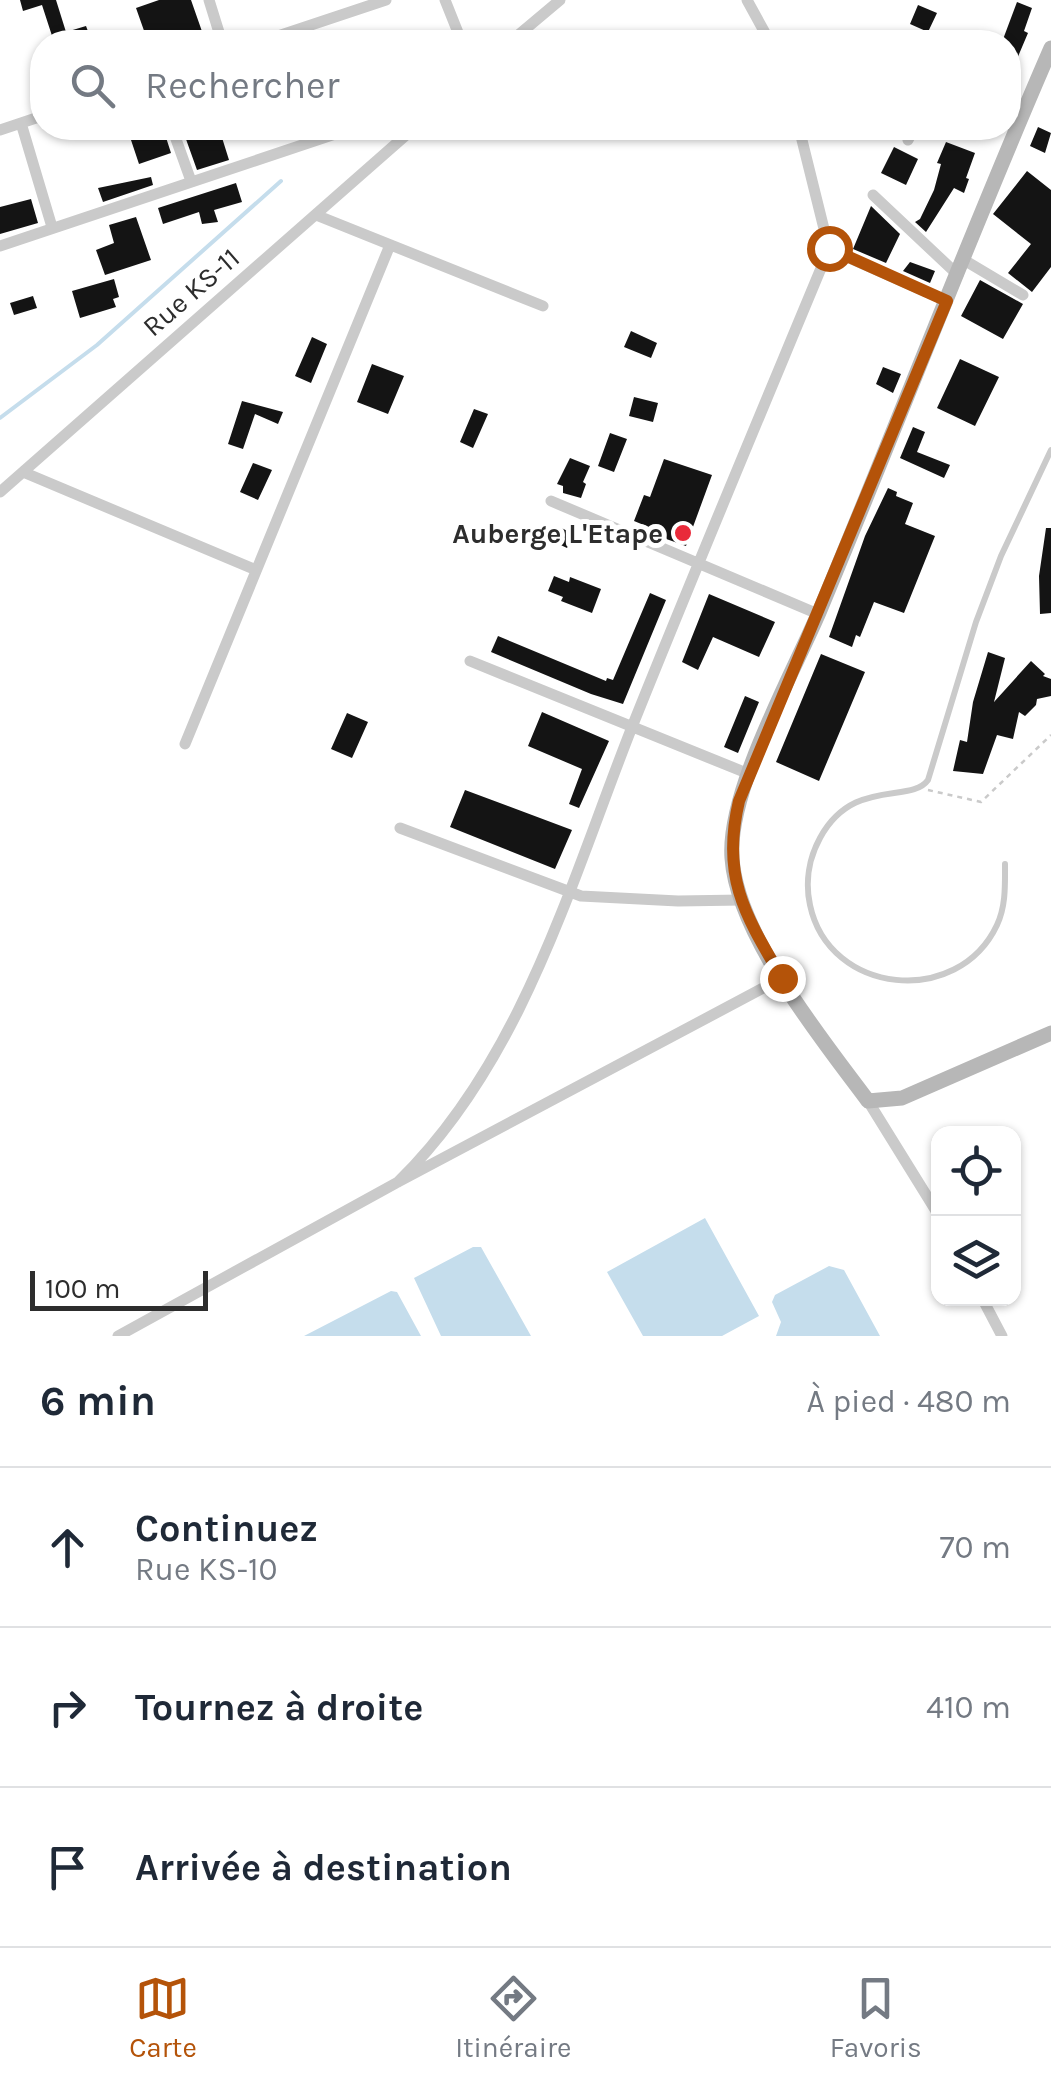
<!DOCTYPE html>
<html lang="fr">
<head>
<meta charset="utf-8">
<style>
	body { margin:0; font-family:Karla,sans-serif; background:#f6f6f7; color:#1f2937 }
	.controls { position:absolute; right:30px; bottom:30px; display:grid; overflow:hidden; border-radius:20px; box-shadow:0 2px 8px #0004 }
	.controls button { width:90px; height:90px; display:grid; place-items:center; padding:0; border:0; border-bottom:2px solid #e0e1e3; background:#fff; color:#1f2937; font:50px sans-serif }
	.scale { position:absolute; left:30px; bottom:25px; width:178px; box-sizing:border-box; padding-left:10px; border:5px solid #2d2d2d; border-top:0; font-size:28px; line-height:35px; white-space:nowrap; color:#2d2d2d; -webkit-text-stroke:8px #fff; paint-order:stroke }
	.stop { position:absolute; width:30px; height:30px; margin:-22px; border:8px solid #b45309; border-radius:50%; background:#fff }
	.stop.end { background:#b45309; border-color:#fff; box-shadow:0 2px 10px #0008 }
	.list { margin:0; padding:0; list-style:none }
	h2 { display:flex; justify-content:space-between; align-items:center; height:130px; margin:0; padding:0 40px; font-size:42px }
	h2 small { font-size:32px; font-weight:400; color:#747a83 }
	.list li { display:grid; grid-template-columns:65px 1fr auto; gap:30px; align-items:center; box-sizing:border-box; height:160px; padding:0 40px; border-top:2px solid #e0e1e3 }
	.list b { display:block; font-size:38px; white-space:nowrap }
	.list p { margin:0; font-size:32px; white-space:nowrap; color:#747a83 }
	.list em { font-size:32px; font-style:normal; color:#747a83 }
	.icon { flex:none; width:55px; height:55px; fill:none; stroke:currentColor; stroke-width:2; stroke-linecap:round; stroke-linejoin:round }
	.map { position:relative; flex:none; width:1051px; height:1336px; overflow:hidden }
	.search { position:absolute; background:#fff; box-shadow:0 2px 8px #0004; left:30px; right:30px; top:30px; height:110px; display:flex; align-items:center; gap:25px; box-sizing:border-box; padding:0 35px; border-radius:40px; color:#747a83; font-size:38px }
	.sheet { height:610px; background:#fff }
	nav { display:flex; justify-content:space-around; align-items:center; box-sizing:border-box; height:140px; border-top:2px solid #e0e1e3; background:#fff; font-size:28px; color:#747a83 }
	nav a { display:grid; justify-items:center; gap:5px }
	nav .on { color:#b45309 }
	.map>svg:first-child { display:block }
</style>
</head>
<body>
<div class="map">
<svg width="1051" height="1336" viewBox="0 0 1051 1336">
	<rect width="100%" height="100%" fill="#fff"/>
	<path fill="#c5ddec" d="M705,1218L759,1316L722,1336H643L607,1272Z
		M473,1247H481L531,1336H441L414,1278Z
		M829,1266L844,1270L880,1336H776L781,1322L772,1302L775,1295Z
		M391,1291L397,1292L421,1336H304Z"/>
	<g fill="none" stroke-linecap="round" stroke-linejoin="round">
		<path stroke="#c5ddec" stroke-width="4" d="M0,418L97,345L281,181"/>
	</g>
	<path fill="#141414" d="M20,0H56L66,32L86,26L92,42H54L42,5L23,11Z
		M159,0H191L205,40L148,42L136,8Z
		M1017,2L1032,8L1024,31L1028,33L1008,80V42H1002Z
		M918,5L937,13L928,32L910,24Z
		M1038,127L1051,133L1045,153L1030,146Z
		M127,128H163L171,153L139,164Z
		M182,128H219L229,160L197,170Z
		M946,142L975,153L966,178L969,179L964,193L954,188L926,232L915,222L920,219L934,190L941,164L937,163Z
		M894,147L918,159L906,185L881,173Z
		M1027,171L1051,190V267L1032,292L1008,273L1031,244L993,214Z
		M151,177L153,185L103,202L98,188Z
		M236,183L242,202L214,210L218,222L202,224L199,212L163,224L158,208Z
		M31,199L38,223L0,234V207Z
		M871,206L900,234L886,263L853,249Z
		M136,217L151,260L105,275L96,250L114,243L109,225Z
		M910,262L935,271L930,283L903,271Z
		M114,279L119,297L113,299L116,307L80,318L72,291Z
		M980,280L1023,304L1003,339L961,316Z
		M33,296L37,308L14,315L10,303Z
		M631,331L657,343L651,358L624,347Z
		M312,337L327,344L311,383L295,376Z
		M960,359L999,377L975,426L937,408Z
		M372,364L404,376L388,414L357,402Z
		M883,367L901,374L893,393L876,384Z
		M634,397L658,403L653,422L629,416Z
		M242,401L283,412L278,424L255,414L243,449L228,444Z
		M474,409L488,414L473,448L460,442Z
		M913,427L925,432L917,452L950,465L944,478L900,458Z
		M610,433L627,439L614,472L598,466Z
		M570,458L590,466L583,482L586,484L581,498L563,493V486L557,484Z
		M664,459L712,475L686,546L655,535L656,530L634,521L644,495L650,497Z
		M253,463L272,470L258,500L240,492Z
		M888,488L897,492L896,496L913,503L905,524L935,536L904,613L874,602L860,637L856,635L852,647L829,637L865,536Z
		M555,525L574,534L567,548L548,539Z
		M1046,528H1051V613L1040,614L1039,576Z
		M554,576L569,582L570,577L601,589L592,613L561,601L563,597L548,591Z
		M650,593L666,600L623,704L591,694L491,652L498,636L606,681L607,678L613,680Z
		M709,594L775,622L759,657L713,637L698,670L682,662Z
		M988,652L1005,658L994,702L1031,661L1045,674L1043,676L1051,679V696L1037,699L1036,705L1025,716L1019,712L1013,739L997,735L983,774L953,771L960,740L967,742L973,702Z
		M821,654L865,672L819,781L776,762Z
		M745,696L759,702L738,753L724,747Z
		M542,712L609,741L579,808L569,804L582,769L528,746Z
		M347,713L368,722L352,758L331,749Z
		M465,790L572,830L555,869L450,827Z"/>
	<g fill="none" stroke-linecap="round" stroke-linejoin="round">
		<path stroke="#cacaca" stroke-width="2.5" stroke-dasharray="5 5" stroke-linecap="butt" d="M928,790L981,802L1051,735"/>
		<path stroke="#cacaca" stroke-width="6" d="M1005,864C1005,885 1006,906 997,925C958,1008 829,995 810,905C805,882 809,858 820,838C853,777 911,804 928,780L976,622L1001,556L1051,450"/>
		<path stroke="#cacaca" stroke-width="11" d="M209,0L222,42
			M445,0L459,35L456,42
			M747,0L770,42
			M260,42L386,0
			M510,42L560,0
			M1008,100L1026,107
			M21,123L52,227
			M172,128L191,181
			M799,128L829,249L947,301
			M0,130L42,116
			M908,140L914,128
			M873,195L958,275
			M316,215L543,306
			M0,246L353,128
			M964,260L1023,295
			M23,472L256,570
			M0,492L414,128
			M551,501L818,614
			M470,661L749,774
			M185,744L390,245
			M400,828L581,896L678,901L742,900
			M868,1101L938,1214
			M398,1182C522,1061 570,884 632,727C696,567 763,408 829,249
			M982,1298L1002,1336
			M118,1336L398,1182L782,978"/>
		<path stroke="#b7b7b7" stroke-width="15" d="M1051,48C970,234 898,423 820,610C793,674 727,791 732,858C737,935 822,1039 868,1101L902,1098L1051,1033"/>
	</g>
	<g fill="none" stroke-linecap="round" stroke-linejoin="round">
		<path stroke="#b45309" stroke-width="12" d="M782,978C745,915 721,877 739,801L947,301L829,248"/>
	</g>
	<circle fill="#e92a3a" stroke="#fff" stroke-width="4" cx="683" cy="533" r="10"/>
	<g text-anchor="middle" dominant-baseline="central" stroke-width="10" stroke-linejoin="round" paint-order="stroke">
		<g font-size="28" fill="#2d2d2d" stroke="#fff">
			<text transform="translate(191 292) rotate(-41)">Rue KS-11</text>
		</g>
		<g font-size="28" font-weight="bold" fill="#2d2d2d" stroke="#fff" text-anchor="end">
			<text x="663" y="533">Auberge L'Etape</text>
		</g>
	</g>
</svg>
<div class="controls">
<button><svg class="icon" aria-label="locate" viewBox="0 0 24 24"><circle cx="12" cy="12" r="6"/><path d="M12 2v4M12 18v4M2 12h4M18 12h4"/></svg></button>
<button><svg class="icon" aria-label="layers" viewBox="0 0 24 24"><path d="M12 4l9 5-9 5-9-5zM3 14l9 5 9-5"/></svg></button>
</div>
<div class="scale">100 m</div>
<div class="stop" style="left:829px;top:248px"></div>
<div class="stop end" style="left:782px;top:978px"></div>
<div class="search"><svg class="icon" aria-label="search" viewBox="0 0 24 24"><circle cx="10" cy="10" r="6"/><path d="M15 15l6 6"/></svg>Rechercher</div>
</div>
<section class="sheet">
<h2>6 min<small>À pied · 480 m</small></h2>
<ul class="list">
<li><svg class="icon" aria-label="ahead" viewBox="0 0 24 24"><path d="M12 20V5M6 11l6-6 6 6"/></svg><div><b>Continuez</b><p>Rue KS-10</p></div><em>70 m</em></li>
<li><svg class="icon" aria-label="right" viewBox="0 0 24 24"><path d="M7 20v-9h11M14 6l5 5-5 5"/></svg><div><b>Tournez à droite</b></div><em>410 m</em></li>
<li><svg class="icon" aria-label="arrive" viewBox="0 0 24 24"><path d="M6 21V4h12l-3 4 3 4H6"/></svg><div><b>Arrivée à destination</b></div></li>
</ul>
</section>
<nav>
<a class="on"><svg class="icon" aria-label="map" viewBox="0 0 24 24"><path d="M3 6l6-2 6 2 6-2v14l-6 2-6-2-6 2zM9 4v14M15 6v14"/></svg>Carte</a>
<a><svg class="icon" aria-label="directions" viewBox="0 0 24 24"><path d="M12 3l9 9-9 9-9-9zM9 14v-3h6M13 9l2 2-2 2"/></svg>Itinéraire</a>
<a><svg class="icon" aria-label="saved" viewBox="0 0 24 24"><path d="M7 4h10v16l-5-4-5 4z"/></svg>Favoris</a>
</nav>
</body>
</html>
